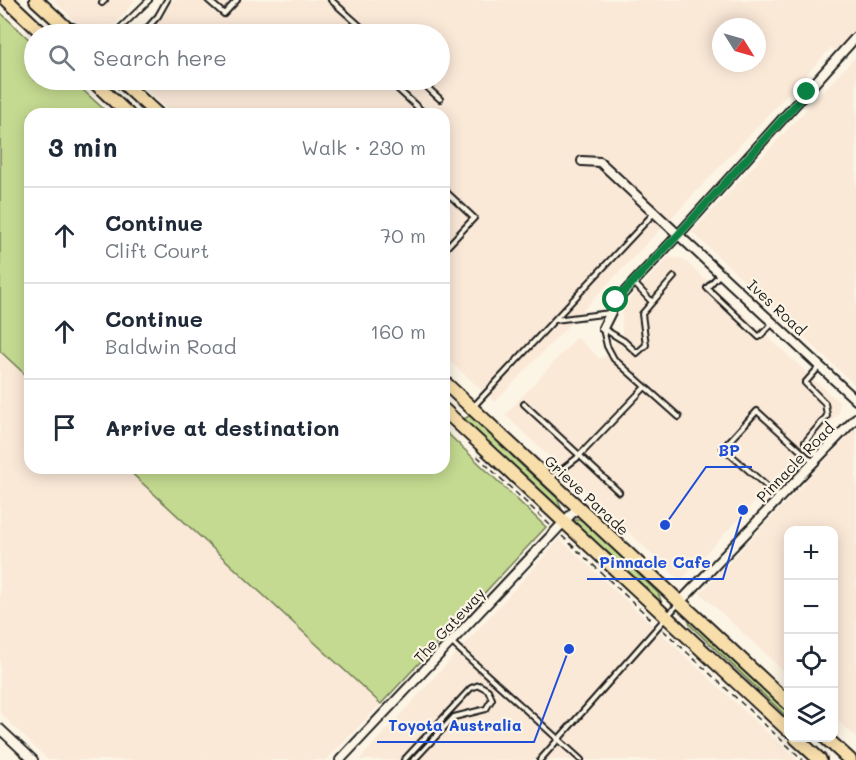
<!DOCTYPE html>
<html lang="en">
<head>
<meta charset="utf-8">
<style>
	body { margin:0; font-family:Mali,sans-serif; background:#f6f6f7; color:#1f2937 }
	.controls { position:absolute; right:18px; bottom:18px; display:grid; overflow:hidden; border-radius:12px; box-shadow:0 3px 15px #0003 }
	.controls button { width:54px; height:54px; display:grid; place-items:center; padding:0; border:0; border-bottom:2px solid #e0e1e3; background:#fff; color:#1f2937; font:30px sans-serif }
	.compass { position:absolute; left:712px; top:18px; width:54px; height:54px; border-radius:50%; background:#fff; box-shadow:0 3px 15px #0003; rotate:127deg }
	.stop { position:absolute; width:18px; height:18px; margin:-14px; border:4px solid #0b8043; border-radius:50%; background:#fff }
	.stop.end { background:#0b8043; border-color:#fff; box-shadow:0 2px 6px #0008 }
	.list { margin:0; padding:0; list-style:none }
	h2 { display:flex; justify-content:space-between; align-items:center; height:78px; margin:0; padding:0 24px; font-size:26px }
	h2 small { font-size:20px; font-weight:400; color:#747a83 }
	.list li { display:grid; grid-template-columns:39px 1fr auto; gap:18px; align-items:center; box-sizing:border-box; height:96px; padding:0 24px; border-top:2px solid #e0e1e3 }
	.list b { display:block; font-size:22px; white-space:nowrap }
	.list p { margin:0; font-size:20px; white-space:nowrap; color:#747a83 }
	.list em { font-size:20px; font-style:normal; color:#747a83 }
	.icon { flex:none; width:33px; height:33px; fill:none; stroke:currentColor; stroke-width:2; stroke-linecap:round; stroke-linejoin:round }
	.map { position:relative; flex:none; width:856px; height:760px; overflow:hidden }
	.search { position:absolute; background:#fff; box-shadow:0 3px 15px #0003; left:24px; top:24px; width:426px; height:66px; display:flex; align-items:center; gap:15px; box-sizing:border-box; padding:0 21px; border-radius:33px; color:#747a83; font-size:22px }
	.panel { position:absolute; background:#fff; box-shadow:0 3px 15px #0003; left:24px; top:108px; width:426px; height:366px; border-radius:18px }
	.map>svg:first-child { display:block }
</style>
</head>
<body>
<div class="map">
<svg width="856" height="760" viewBox="0 0 856 760">
	<rect width="100%" height="100%" fill="#fcf5e5"/>
	<filter id="ink" filterUnits="userSpaceOnUse"><feTurbulence type="fractalNoise" baseFrequency=".0167" numOctaves="2"/><feDisplacementMap in="SourceGraphic" scale="12" xChannelSelector="R" yChannelSelector="G"/><feConvolveMatrix kernelMatrix="1 2 1 2 8 2 1 2 1" color-interpolation-filters="sRGB"/></filter>
	<g filter="url(#ink)">
		<path fill="#fbe9d8" fill-rule="evenodd" d="M53,0H136L114,25L80,26Z
			M173,0H856V30L836,52L831,48L679,210L495,402L444,356V114H173L138,82V80H440V34H147L162,18ZM721,27H757V63H721Z
			M856,56V386L692,232Z
			M669,257L683,259L839,402V413L680,581L505,415L577,337L599,358L614,354L610,348L622,334V307Z
			M0,351L30,379V468H126L381,704L326,760H48L0,713Z
			M856,428V737L834,717V530H788V675L700,593Z
			M560,539L797,760H359Z"/>
		<path fill="#c4da90" stroke="#707b56" stroke-width="1.5" d="M0,12L34,44V80H72L109,114H30V379L0,351Z
			M473,414L516,460L557,498L562,510L462,420Z
			M444,430L546,527L381,704L126,468H444Z
			M574,520H583L596,529L624,560L658,593L662,603L574,523Z
			M687,617L788,708V718L690,625Z"/>
		<g fill="none" stroke-linecap="round" stroke-linejoin="round">
			<g stroke="#1c1c1c" stroke-width="8">
				<path id="lane" d="M208,0L224,14L237,0
					M331,0L369,34
					M102,3L105,0
					M73,26L88,34
					M335,30L339,34
					M114,34L149,0
					M142,34L158,16L167,0
					M388,80L425,114
					M419,80L440,99
					M444,190L474,218L444,250
					M720,274L707,288L759,337L772,324
					M634,283L652,302
					M555,320L610,313
					M603,329L607,346L614,359L679,417
					M604,329L624,341L637,353L646,345L642,314L674,277
					M524,404L619,492
					M474,406L655,212
					M819,456L805,442L827,416L825,403L805,383L820,366
					M551,478L577,458L645,387
					M779,497L723,448L757,411L814,463
					M451,642L581,760
					M404,760L471,688L479,685L488,690L492,699L486,709L454,717L414,760
					M540,760L679,603"/>
			</g>
			<g stroke="#1c1c1c" stroke-width="12">
				<path id="street" d="M582,161L600,162L856,400
					M603,328L617,300L679,234L856,37
					M680,602L856,418
					M0,729L33,760
					M340,760L578,507"/>
			</g>
			<g stroke="#1c1c1c" stroke-width="16">
				<path id="primary" d="M7,0L43,34
					M36,0L73,34
					M92,80L128,114
					M120,80L157,114
					M444,382L788,703
					M444,410L788,730
					M796,738L820,760
					M826,738L850,760"/>
			</g>
			<path stroke="#1c1c1c" stroke-width="1.5" stroke-dasharray="6 4.5" stroke-linecap="butt" d="M477,456L550,525
				M562,536L653,621
				M663,630L803,760"/>
			<use href="#lane" stroke="#fcf5e5" stroke-width="4"/>
			<use href="#street" stroke="#fcf5e5" stroke-width="8"/>
			<use href="#primary" stroke="#f8deab" stroke-width="12"/>
		</g>
	</g>
	<g fill="none" stroke-linecap="round" stroke-linejoin="round" filter="url(#ink)">
		<path stroke="#0b8043" stroke-width="8" d="M616,300L679,234L807,92"/>
	</g>
	<g text-anchor="middle" dominant-baseline="central" stroke-width="4.5" stroke-linejoin="round" paint-order="stroke">
		<g font-size="15" fill="#1c1c1c" stroke="#fcf5e5">
			<text transform="translate(777 307) rotate(43)">Ives Road</text>
			<text transform="translate(795 462) rotate(-46)">Pinnacle Road</text>
			<text transform="translate(587 495) rotate(43)">Grieve Parade</text>
			<text transform="translate(449 625) rotate(-47)">The Gateway</text>
		</g>
	</g>
	<path fill="none" stroke="#1d4ed8" stroke-width="2" d="M665 525L706 467H752M743 510L723 579H587M569 649L534 742H377"/>
	<g fill="#1d4ed8" stroke="#fcf5e5" stroke-width="2">
		<circle cx="665" cy="525" r="6"/>
		<circle cx="743" cy="510" r="6"/>
		<circle cx="569" cy="649" r="6"/>
	</g>
	<g font-size="16" text-anchor="middle" font-weight="bold" fill="#1d4ed8" stroke="#fcf5e5" stroke-width="4.5" stroke-linejoin="round" paint-order="stroke">
		<text x="729" y="456">BP</text>
		<text x="655" y="568">Pinnacle Cafe</text>
		<text x="455" y="731">Toyota Australia</text>
	</g>
</svg>
<div class="controls">
<button>+</button>
<button>−</button>
<button><svg class="icon" aria-label="locate" viewBox="0 0 24 24"><circle cx="12" cy="12" r="6"/><path d="M12 2v4M12 18v4M2 12h4M18 12h4"/></svg></button>
<button><svg class="icon" aria-label="layers" viewBox="0 0 24 24"><path d="M12 4l9 5-9 5-9-5zM3 14l9 5 9-5"/></svg></button>
</div>
<svg class="compass" viewBox="-18 -18 36 36"><path d="M0-13l5 13h-10z" fill="#e53935"/><path d="M0 13l5-13h-10z" fill="#747a83"/></svg>
<div class="stop" style="left:616px;top:300px"></div>
<div class="stop end" style="left:807px;top:92px"></div>
<div class="search"><svg class="icon" aria-label="search" viewBox="0 0 24 24"><circle cx="10" cy="10" r="6"/><path d="M15 15l6 6"/></svg>Search here</div>
<section class="panel">
<h2>3 min<small>Walk · 230 m</small></h2>
<ul class="list">
<li><svg class="icon" aria-label="ahead" viewBox="0 0 24 24"><path d="M12 20V5M6 11l6-6 6 6"/></svg><div><b>Continue</b><p>Clift Court</p></div><em>70 m</em></li>
<li><svg class="icon" aria-label="ahead" viewBox="0 0 24 24"><path d="M12 20V5M6 11l6-6 6 6"/></svg><div><b>Continue</b><p>Baldwin Road</p></div><em>160 m</em></li>
<li><svg class="icon" aria-label="arrive" viewBox="0 0 24 24"><path d="M6 21V4h12l-3 4 3 4H6"/></svg><div><b>Arrive at destination</b></div></li>
</ul>
</section>
</div>
</body>
</html>
